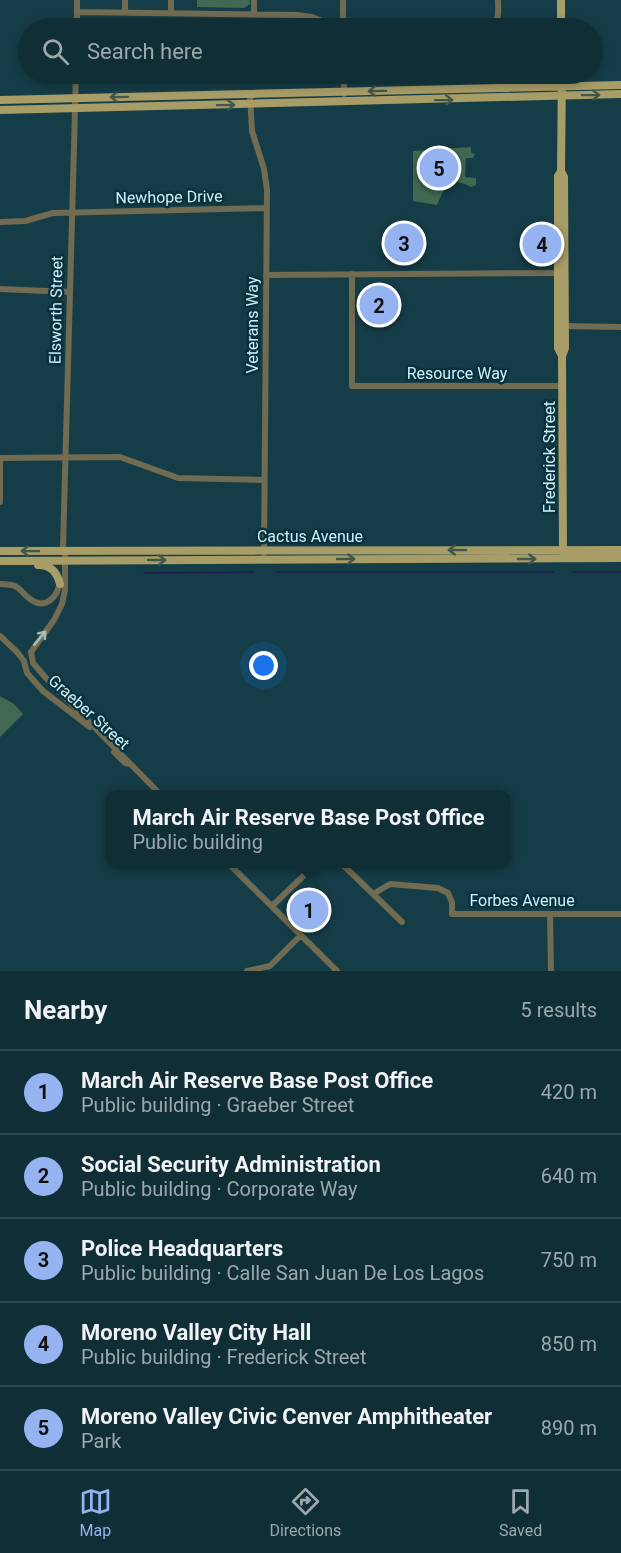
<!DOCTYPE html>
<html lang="en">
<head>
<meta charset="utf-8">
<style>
	body { margin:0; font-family:Roboto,sans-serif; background:#1e3a41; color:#f1f3f6 }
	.you { position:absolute; left:264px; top:666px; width:21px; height:21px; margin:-15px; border:4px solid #fff; border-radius:50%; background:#1a73e8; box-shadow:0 0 0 9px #1a73e833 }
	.badge { display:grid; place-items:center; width:39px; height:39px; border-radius:50%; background:#95b2f1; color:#111; font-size:20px; font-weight:700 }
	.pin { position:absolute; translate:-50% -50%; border:3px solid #fff; box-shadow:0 2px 6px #0006 }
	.popup { position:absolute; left:106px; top:790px; width:405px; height:78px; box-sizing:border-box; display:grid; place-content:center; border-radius:12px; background:#102e35; filter:drop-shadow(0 2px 4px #0005); font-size:20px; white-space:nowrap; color:#9ca8ad }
	.popup b { font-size:22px; color:#f1f3f6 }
	.popup::after { content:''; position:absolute; left:50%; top:100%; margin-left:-12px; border:12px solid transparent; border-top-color:#102e35 }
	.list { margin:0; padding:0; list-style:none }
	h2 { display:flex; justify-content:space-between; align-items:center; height:78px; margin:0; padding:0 24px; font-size:26px }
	h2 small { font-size:20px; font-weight:400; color:#9ca8ad }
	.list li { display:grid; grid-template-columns:39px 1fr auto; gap:18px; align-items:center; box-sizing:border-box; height:84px; padding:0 24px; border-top:2px solid #304a50 }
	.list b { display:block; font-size:22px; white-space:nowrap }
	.list p { margin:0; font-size:20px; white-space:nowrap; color:#9ca8ad }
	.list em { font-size:20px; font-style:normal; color:#9ca8ad }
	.icon { flex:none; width:33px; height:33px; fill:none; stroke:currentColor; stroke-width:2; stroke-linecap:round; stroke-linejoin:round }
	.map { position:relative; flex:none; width:621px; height:971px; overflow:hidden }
	.search { position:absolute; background:#102e35; box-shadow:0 3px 9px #0003; left:18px; right:18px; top:18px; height:66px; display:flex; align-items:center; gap:15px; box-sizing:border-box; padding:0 21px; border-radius:33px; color:#9ca8ad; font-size:22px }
	.sheet { height:498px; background:#102e35 }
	nav { display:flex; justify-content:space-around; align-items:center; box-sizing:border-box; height:84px; border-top:2px solid #304a50; background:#102e35; font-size:16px; color:#9ca8ad }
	nav a { display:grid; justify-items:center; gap:3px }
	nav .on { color:#95b2f1 }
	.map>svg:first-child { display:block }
</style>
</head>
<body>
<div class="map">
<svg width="621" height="971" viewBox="0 0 621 971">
	<rect width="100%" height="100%" fill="#153d47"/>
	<path fill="#416952" d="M197,0H250V4L244,8L197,7Z
		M471,147V153L475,154L473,158H466L465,177L476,178V185L471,187C449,175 445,186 437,205L413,201V151Z
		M0,696L14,704L23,714L0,737Z"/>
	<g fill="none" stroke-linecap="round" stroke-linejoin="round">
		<path stroke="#1c1d4d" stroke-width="1.5" d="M277,572H553
			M573,572H621
			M144,573L254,572"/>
		<path stroke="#706b51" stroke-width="6" d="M125,0V12
			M171,0V13
			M343,0V28
			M77,12L297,15L312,17L334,26L487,25C501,24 498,11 498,0
			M254,14V0
			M77,28V0
			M76,74L63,547L65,552V590L62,604L54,620L31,652L33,663L45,677L160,794
			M344,74V94
			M250,94L252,131L264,169L267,190L264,553
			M0,222L25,221L53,213L267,208
			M352,274V386H562
			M266,275L563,273
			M0,289L70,292
			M564,326L621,327
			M0,458L120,457L178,478L264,480
			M0,502V458
			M0,584C5,584 10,584 15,586C21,589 24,595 30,599C46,611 58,596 60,581
			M0,636L17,652L24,661L27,673L43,691L90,727
			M114,752L125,763L130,764
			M229,864L337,971
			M342,864L402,922
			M373,894L390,884L438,888L448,893L452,902V914H621
			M272,906L316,864
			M550,914L551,971
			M247,971L270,966L301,935"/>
		<path stroke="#a89d67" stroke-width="8" d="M561,0V28
			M562,74L561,171L558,176V348L562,356
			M0,100L621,85
			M0,110L621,94
			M561,171L564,177L565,348L562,356L563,552
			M0,551L621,550
			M0,561L621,558
			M38,565C51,565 57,572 60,584"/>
	</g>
	<defs><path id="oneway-shaft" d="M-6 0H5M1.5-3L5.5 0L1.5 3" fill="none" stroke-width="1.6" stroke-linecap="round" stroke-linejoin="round" transform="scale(1.5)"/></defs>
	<g stroke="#41574c">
		<use href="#oneway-shaft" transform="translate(377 91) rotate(179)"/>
		<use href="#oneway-shaft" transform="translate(591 95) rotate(-1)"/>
		<use href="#oneway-shaft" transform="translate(119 97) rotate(179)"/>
		<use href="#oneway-shaft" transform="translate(444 100) rotate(-1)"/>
		<use href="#oneway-shaft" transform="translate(226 105) rotate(-1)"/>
		<use href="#oneway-shaft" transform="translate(457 550) rotate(180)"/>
		<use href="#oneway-shaft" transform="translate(30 551) rotate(-179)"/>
		<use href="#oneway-shaft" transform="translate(346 559)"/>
		<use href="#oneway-shaft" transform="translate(527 559)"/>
		<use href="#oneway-shaft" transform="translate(157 560)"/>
	</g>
	<use stroke="#a8bbb7" href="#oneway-shaft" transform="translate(40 638) rotate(-50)"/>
	<g text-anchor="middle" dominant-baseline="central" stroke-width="5" stroke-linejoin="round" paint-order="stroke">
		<g font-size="16" fill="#cdf1fb" stroke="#09323d">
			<text transform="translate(169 197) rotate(-1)">Newhope Drive</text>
			<text transform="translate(56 310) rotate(-89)">Elsworth Street</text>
			<text transform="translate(252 325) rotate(-90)">Veterans Way</text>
			<text x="457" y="373">Resource Way</text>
			<text transform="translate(549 457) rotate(-90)">Frederick Street</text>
			<text x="310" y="536">Cactus Avenue</text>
			<text transform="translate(89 712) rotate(42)">Graeber Street</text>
			<text x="522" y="900">Forbes Avenue</text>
		</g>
	</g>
</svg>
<div class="you"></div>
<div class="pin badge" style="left:309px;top:910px">1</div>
<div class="popup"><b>March Air Reserve Base Post Office</b>Public building</div>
<div class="pin badge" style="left:379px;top:305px">2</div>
<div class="pin badge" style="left:404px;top:243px">3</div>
<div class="pin badge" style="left:542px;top:244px">4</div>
<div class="pin badge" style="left:439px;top:168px">5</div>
<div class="search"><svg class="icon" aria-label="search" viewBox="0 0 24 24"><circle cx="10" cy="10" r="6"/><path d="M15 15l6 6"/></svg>Search here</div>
</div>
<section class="sheet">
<h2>Nearby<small>5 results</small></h2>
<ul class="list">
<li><span class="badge">1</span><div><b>March Air Reserve Base Post Office</b><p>Public building · Graeber Street</p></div><em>420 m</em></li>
<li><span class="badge">2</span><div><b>Social Security Administration</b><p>Public building · Corporate Way</p></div><em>640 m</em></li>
<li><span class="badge">3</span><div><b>Police Headquarters</b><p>Public building · Calle San Juan De Los Lagos</p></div><em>750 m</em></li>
<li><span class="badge">4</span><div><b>Moreno Valley City Hall</b><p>Public building · Frederick Street</p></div><em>850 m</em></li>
<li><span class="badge">5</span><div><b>Moreno Valley Civic Cenver Amphitheater</b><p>Park</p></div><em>890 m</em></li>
</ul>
</section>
<nav>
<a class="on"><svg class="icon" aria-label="map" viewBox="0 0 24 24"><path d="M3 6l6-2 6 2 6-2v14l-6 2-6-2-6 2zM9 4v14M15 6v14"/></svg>Map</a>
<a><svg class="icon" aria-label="directions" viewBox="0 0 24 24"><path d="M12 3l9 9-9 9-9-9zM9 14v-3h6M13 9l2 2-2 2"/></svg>Directions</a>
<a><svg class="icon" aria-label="saved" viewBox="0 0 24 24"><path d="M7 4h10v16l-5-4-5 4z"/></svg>Saved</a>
</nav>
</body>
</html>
